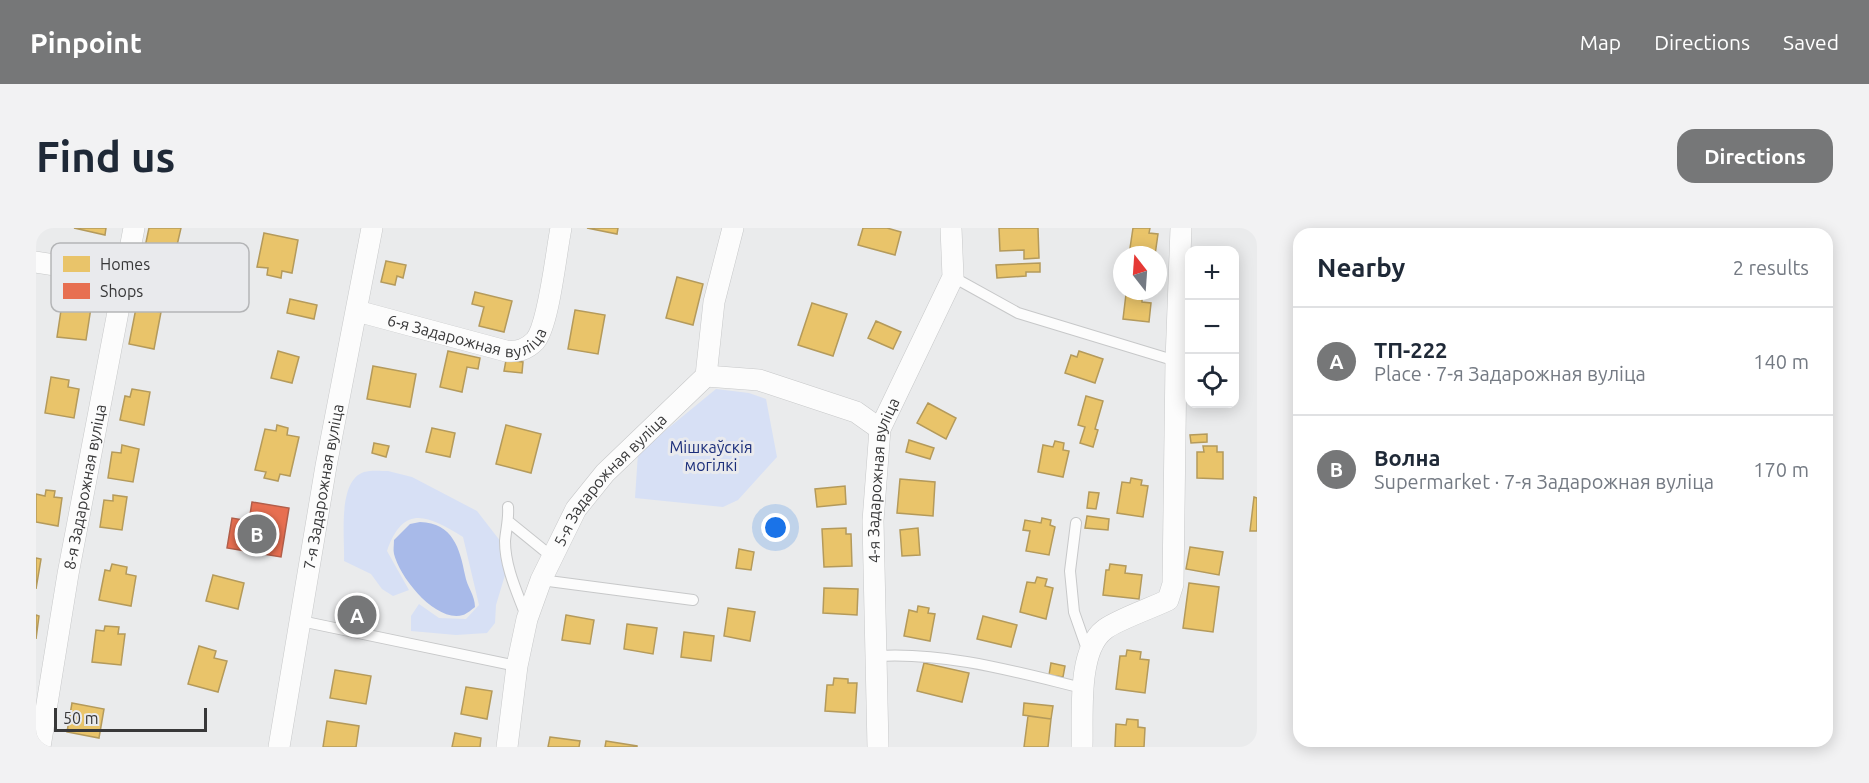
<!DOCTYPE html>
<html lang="en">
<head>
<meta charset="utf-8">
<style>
	body { margin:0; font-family:Ubuntu,sans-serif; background:#f2f2f3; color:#1f2937 }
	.controls { position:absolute; right:18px; top:18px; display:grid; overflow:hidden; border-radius:12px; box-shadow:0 3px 15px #0003 }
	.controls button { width:54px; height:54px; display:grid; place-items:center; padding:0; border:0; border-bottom:2px solid #e0e1e3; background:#fff; color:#1f2937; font:30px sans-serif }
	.compass { position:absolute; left:1077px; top:18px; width:54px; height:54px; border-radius:50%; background:#fff; box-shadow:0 3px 15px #0003; rotate:343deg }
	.scale { position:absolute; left:18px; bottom:15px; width:153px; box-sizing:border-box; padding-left:6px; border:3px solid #383839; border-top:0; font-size:16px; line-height:21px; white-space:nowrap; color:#383839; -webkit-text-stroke:4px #e9eaed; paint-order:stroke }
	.you { position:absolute; left:740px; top:300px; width:21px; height:21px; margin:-15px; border:4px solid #fff; border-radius:50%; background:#1a73e8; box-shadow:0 0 0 9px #1a73e833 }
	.badge { display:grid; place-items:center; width:39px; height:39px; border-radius:50%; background:#767778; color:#fff; font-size:20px; font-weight:700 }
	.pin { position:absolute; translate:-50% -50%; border:3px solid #fff; box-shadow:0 2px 6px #0006 }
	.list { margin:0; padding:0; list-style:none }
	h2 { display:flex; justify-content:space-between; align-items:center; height:78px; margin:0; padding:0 24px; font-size:26px }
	h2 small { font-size:20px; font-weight:400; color:#747a83 }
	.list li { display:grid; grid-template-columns:39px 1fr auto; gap:18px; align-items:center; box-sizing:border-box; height:108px; padding:0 24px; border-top:2px solid #e0e1e3 }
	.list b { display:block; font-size:22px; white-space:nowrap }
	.list p { margin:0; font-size:20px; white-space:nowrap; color:#747a83 }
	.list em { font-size:20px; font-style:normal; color:#747a83 }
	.icon { flex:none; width:33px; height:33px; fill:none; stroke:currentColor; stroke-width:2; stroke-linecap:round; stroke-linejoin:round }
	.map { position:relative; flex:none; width:1221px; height:519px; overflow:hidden; border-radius:18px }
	header { display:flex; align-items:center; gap:36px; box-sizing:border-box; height:84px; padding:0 30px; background:#767778; color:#fff }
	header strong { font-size:28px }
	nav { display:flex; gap:33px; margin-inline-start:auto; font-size:21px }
	.intro { display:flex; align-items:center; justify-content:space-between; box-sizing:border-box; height:144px; padding:0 36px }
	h1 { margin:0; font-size:42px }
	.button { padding:15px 27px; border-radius:18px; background:#767778; color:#fff; font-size:21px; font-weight:700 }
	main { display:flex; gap:36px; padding:0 36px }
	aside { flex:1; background:#fff; border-radius:18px; box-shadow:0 3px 15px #0003 }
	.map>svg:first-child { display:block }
</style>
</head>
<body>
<header>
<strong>Pinpoint</strong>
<nav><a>Map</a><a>Directions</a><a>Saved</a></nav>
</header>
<div class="intro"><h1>Find us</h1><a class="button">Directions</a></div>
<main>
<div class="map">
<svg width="1221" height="519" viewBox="0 0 1221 519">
	<rect width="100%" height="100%" fill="#eaebec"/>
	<path fill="#d7e0f5" d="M680,161L713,165L730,171L741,229L702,272L687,279L599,270L602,225Z
		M352,243L376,249L441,283L465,314L469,347L460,377L459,395L451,405L420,407L375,403V388L383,376L403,390L430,391L443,377L427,309C392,288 368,275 351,323L373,362L357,368L346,361L335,346L308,333C309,310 301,253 328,244C335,242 345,243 352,243Z"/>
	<path fill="#a8bae9" d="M384,294C417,295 424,321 429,347C431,359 439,367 439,379C436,381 431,386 427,387C400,395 364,350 358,326C357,322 358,317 358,312L374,296Z"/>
	<path fill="#e9c46a" stroke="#b49a5b" stroke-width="1.5" d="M38,0H70L69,7Z
		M113,0H145L139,26L109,19Z
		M551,0H582L581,6Z
		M827,0H851L865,4L859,27L822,17Z
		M963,0H1002L1003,30L988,31V22L964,23Z
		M1097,0H1114L1113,5L1122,6L1119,27H1093Z
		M228,5L262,12L256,45L246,43L245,50L231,47L232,40L221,39Z
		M350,33L370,37L367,50L361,48L359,57L345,54Z
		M1004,35V44H990V48L961,50L960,37Z
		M641,49L667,56L657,97L630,90Z
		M439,64L476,73L468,104L443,98L448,79L436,76Z
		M1090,66L1106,68V74L1115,75L1113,94L1087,91Z
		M27,69L56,73L50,112L21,109Z
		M254,71L281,77L278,91L251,85Z
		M776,75L811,86L797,128L762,117Z
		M100,80L125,84L118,121L93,116Z
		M539,82L569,87L562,126L532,121Z
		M840,93L865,104L857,121L832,110Z
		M242,123L263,129L256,155L235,150Z
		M412,123L444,130L442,141L431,139L426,164L404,159Z
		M1043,123L1067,131L1059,155L1029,145L1035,127L1041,129Z
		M470,132L487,134L486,145L468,143Z
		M337,138L380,146L374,179L331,171Z
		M15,149L33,152L32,159L43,161L38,190L9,185Z
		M96,161L114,164L108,197L84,192L89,168L94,169Z
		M1050,168L1067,173L1059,201L1062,202L1057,219L1044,215L1049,199L1042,197Z
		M892,175L920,190L910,211L881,195Z
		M241,197L252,200L251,207L263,209L254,248L244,246L242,253L228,250L230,244L219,242L229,201L240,203Z
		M470,197L505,206L495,245L460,236Z
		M396,200L419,205L414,229L390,224Z
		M1171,206V214L1155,215L1154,207Z
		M873,212L898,220L894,231L870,224Z
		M1019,213L1028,215L1027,222L1033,223L1027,249L1002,244L1007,217L1017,219Z
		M338,215L353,218L350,229L336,225Z
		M86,217L103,221L97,254L72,250L76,224L85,225Z
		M1167,218H1181V224H1187V251L1161,250V224H1168Z
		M1095,250L1106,252L1105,257L1112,258L1107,289L1081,285L1086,254L1094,255Z
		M864,251L899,254L897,288L861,285Z
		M809,258L810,276L781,279L779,261Z
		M10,262L19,263L18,269L26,270L22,298L0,294V266L9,268Z
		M1053,264L1063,265L1060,281L1051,280Z
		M77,267L91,269L86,302L64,299L68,272L77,273Z
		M1218,269L1221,270V303H1214Z
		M1051,288L1073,291L1072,302L1049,300Z
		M1006,290L1015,292L1014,297L1019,299L1013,327L990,323L994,303L987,302L989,292L1005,295Z
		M810,300V306H815L816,338L788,339L786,301Z
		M882,300L884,327L866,328L864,302Z
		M1154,319L1187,324L1183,347L1150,341Z
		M703,321L718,324L715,342L700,340Z
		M0,330L5,331L0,361Z
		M76,336L91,339L90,346L100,348L95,378L63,372L69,342L74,343Z
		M1074,336L1090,338L1089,345L1106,347L1103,371L1067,367L1070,342H1073Z
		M177,347L208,355L202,381L170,373Z
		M1001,349L1011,351L1009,358L1017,360L1010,391L984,384L991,354L999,355Z
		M1153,355L1183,359L1177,404L1147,400Z
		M788,360L822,361L821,387L787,385Z
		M307,374L338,381L334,400L303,394Z
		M882,378L893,380L892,385L899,386L894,413L868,408L873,382L881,384Z
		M692,380L719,384L714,413L688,408Z
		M0,387L3,388L0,411Z
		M530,387L558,392L554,416L526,412Z
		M947,388L981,397L975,419L941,411Z
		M591,396L621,400L617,426L588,421Z
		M69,398L83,399L82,406H89L85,437L56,434L60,402L68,403Z
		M648,404L678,408L675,433L645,429Z
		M163,418L180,423L178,430L191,433L182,464L152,456Z
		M1091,422L1105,424L1104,431L1113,432L1109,465L1080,461L1084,428H1090Z
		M888,435L933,445L926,474L881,463Z
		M1015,435L1029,438L1027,449L1013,447Z
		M299,442L335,448L330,476L294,470Z
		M798,450L812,451V455H821L819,485L789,483L791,457H797Z
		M430,459L456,463L451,491L425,486Z
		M36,475L68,481L63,510L31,504Z
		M988,475L1017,478L1015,491L987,487Z
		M992,488L1015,491L1012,519H988Z
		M1091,491L1102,492V499L1109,500L1108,519H1079L1080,496L1090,497Z
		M291,493L323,498L320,519H287Z
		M419,505L445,510L444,519H416Z
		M514,509L544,513L543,519H512Z
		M570,513L601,518V519H569Z"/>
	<path fill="#e76f51" stroke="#b25e4a" stroke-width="1.5" d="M216,274L253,280L245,329L191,320L196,290L213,293Z"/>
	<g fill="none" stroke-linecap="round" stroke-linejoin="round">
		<g stroke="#c7c8c9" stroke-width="12">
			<path id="service" d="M917,49L982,85L1140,133
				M472,279C473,291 470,301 469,313C469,339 481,364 490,388
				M473,294L515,328
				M1040,295L1034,343L1038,384L1052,424
				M505,352L657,372
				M265,393L481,438
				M841,428C911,424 980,444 1047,460"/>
		</g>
		<g stroke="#c7c8c9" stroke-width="22">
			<g id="minor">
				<path d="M0,34L89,48"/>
				<path id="s1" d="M321,83L470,123C482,124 490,122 499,113C513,97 520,24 525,0"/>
				<path d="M670,148L723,152L820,184L844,201"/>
				<path id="s2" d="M4,519L32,346L98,0"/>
				<path id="s3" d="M243,519L290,238L336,0"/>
				<path id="s4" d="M471,519L481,438L491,391L505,352L540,281L569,245L670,148L678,74L697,0"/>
				<path id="s5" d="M842,519L837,293L844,201L917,49L915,0"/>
				<path d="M1046,519C1047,487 1041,423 1068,402C1078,393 1118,379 1132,372L1137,356L1140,133L1145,0"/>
			</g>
		</g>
		<use href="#service" stroke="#fcfcfc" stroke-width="10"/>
		<use href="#minor" stroke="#fcfcfc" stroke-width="21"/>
	</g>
	<g text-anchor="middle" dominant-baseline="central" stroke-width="6" stroke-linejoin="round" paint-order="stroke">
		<g font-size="16" fill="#383839" stroke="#e9eaed">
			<text stroke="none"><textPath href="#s1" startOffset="116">6-я Задарожная вуліца</textPath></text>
			<text stroke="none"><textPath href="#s4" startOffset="294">5-я Задарожная вуліца</textPath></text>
			<text stroke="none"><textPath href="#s5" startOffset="268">4-я Задарожная вуліца</textPath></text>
			<text stroke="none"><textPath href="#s2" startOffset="264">8-я Задарожная вуліца</textPath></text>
			<text stroke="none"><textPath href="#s3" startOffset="264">7-я Задарожная вуліца</textPath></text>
		</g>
		<g font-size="16" fill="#1b2e7a" stroke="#e9eaed">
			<text x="675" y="219">Мішкаўскія<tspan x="675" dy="18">могілкі</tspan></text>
		</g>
	</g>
	<rect x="15" y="15" width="198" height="69" rx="9" fill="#e9eaed" stroke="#b4b5b7" stroke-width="1.5"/>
	<rect x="27" y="28" width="27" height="16" fill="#e9c46a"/>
	<rect x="27" y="55" width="27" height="16" fill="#e76f51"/>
	<g font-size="16" fill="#383839">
		<text x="64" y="42">Homes</text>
		<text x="64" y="69">Shops</text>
	</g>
</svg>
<div class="controls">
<button>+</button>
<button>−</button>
<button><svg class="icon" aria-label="locate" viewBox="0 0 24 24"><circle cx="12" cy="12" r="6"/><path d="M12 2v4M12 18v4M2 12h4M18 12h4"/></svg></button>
</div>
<svg class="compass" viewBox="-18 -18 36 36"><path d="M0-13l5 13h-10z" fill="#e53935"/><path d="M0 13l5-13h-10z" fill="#747a83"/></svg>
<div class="scale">50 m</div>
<div class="you"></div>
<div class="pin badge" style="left:321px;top:387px">A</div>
<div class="pin badge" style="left:221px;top:306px">B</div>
</div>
<aside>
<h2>Nearby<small>2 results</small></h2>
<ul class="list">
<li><span class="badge">A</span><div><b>ТП-222</b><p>Place · 7-я Задарожная вуліца</p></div><em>140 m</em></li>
<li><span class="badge">B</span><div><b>Волна</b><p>Supermarket · 7-я Задарожная вуліца</p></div><em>170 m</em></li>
</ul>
</aside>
</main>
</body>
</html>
